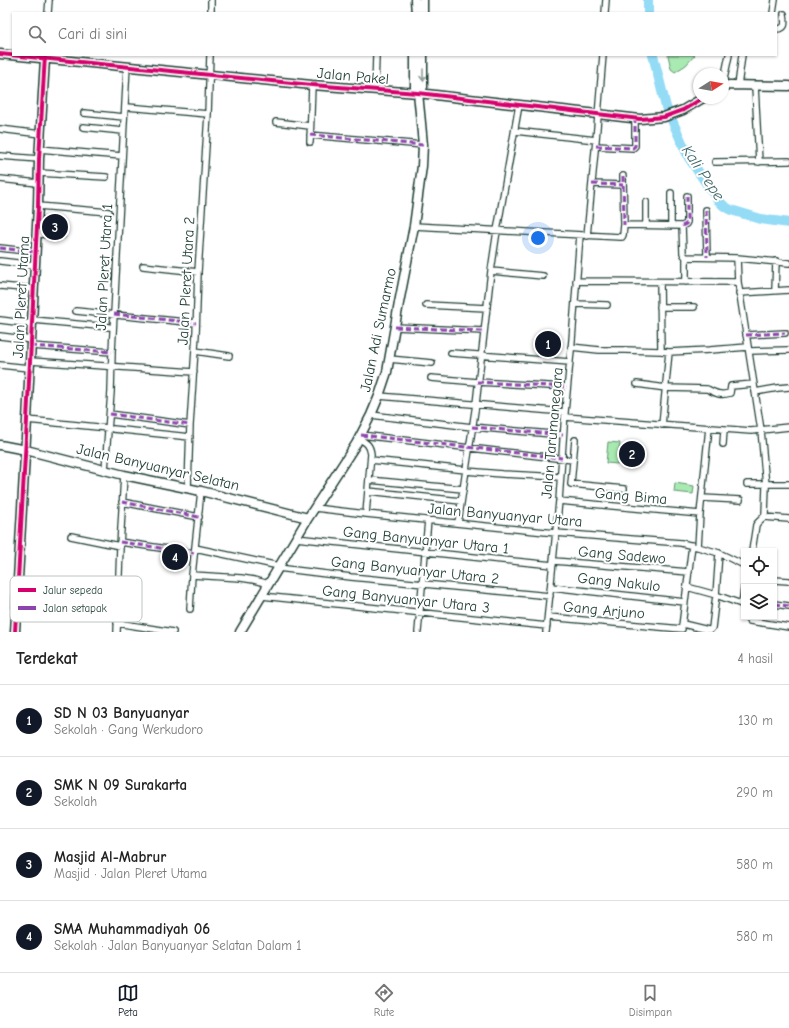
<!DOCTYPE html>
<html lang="id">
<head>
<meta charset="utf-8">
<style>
	body { margin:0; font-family:"Comic Neue",sans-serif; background:#f6f6f6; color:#222 }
	.controls { position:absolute; right:12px; bottom:12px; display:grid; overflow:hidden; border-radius:0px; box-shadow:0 1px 3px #0004 }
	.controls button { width:36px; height:36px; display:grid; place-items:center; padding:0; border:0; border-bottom:1px solid #e0e0e0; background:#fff; color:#222; font:20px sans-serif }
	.compass { position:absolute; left:693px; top:68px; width:36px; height:36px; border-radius:50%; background:#fff; box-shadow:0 1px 3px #0004; rotate:79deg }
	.you { position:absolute; left:538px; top:238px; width:14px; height:14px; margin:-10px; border:3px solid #fff; border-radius:50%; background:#1a73e8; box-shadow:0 0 0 6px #1a73e833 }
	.badge { display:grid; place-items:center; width:26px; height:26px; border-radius:50%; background:#111827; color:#fff; font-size:13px; font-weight:700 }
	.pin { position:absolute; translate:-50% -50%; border:2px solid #fff; box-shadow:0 1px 4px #0006 }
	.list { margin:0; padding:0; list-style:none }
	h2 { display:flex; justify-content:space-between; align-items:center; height:52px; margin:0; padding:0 16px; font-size:17px }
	h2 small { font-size:13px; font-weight:400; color:#767676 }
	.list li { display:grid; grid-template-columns:26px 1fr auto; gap:12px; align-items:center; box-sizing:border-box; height:72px; padding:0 16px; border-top:1px solid #e0e0e0 }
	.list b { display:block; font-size:15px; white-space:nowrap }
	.list p { margin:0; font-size:13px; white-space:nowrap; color:#767676 }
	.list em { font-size:13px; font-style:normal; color:#767676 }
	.icon { flex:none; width:22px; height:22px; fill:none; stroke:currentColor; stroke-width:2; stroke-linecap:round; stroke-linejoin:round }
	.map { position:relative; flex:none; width:789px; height:632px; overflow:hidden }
	.search { position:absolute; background:#fff; box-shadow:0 1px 3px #0004; left:12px; right:12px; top:12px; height:44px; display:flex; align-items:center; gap:10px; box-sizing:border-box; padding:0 14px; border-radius:0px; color:#767676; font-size:15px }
	.sheet { height:340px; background:#fff }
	nav { display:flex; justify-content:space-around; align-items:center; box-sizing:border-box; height:56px; border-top:1px solid #e0e0e0; background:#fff; font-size:11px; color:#767676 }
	nav a { display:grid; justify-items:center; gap:2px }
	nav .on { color:#111827 }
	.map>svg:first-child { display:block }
</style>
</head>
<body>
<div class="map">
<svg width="789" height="632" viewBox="0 0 789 632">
	<rect width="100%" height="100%" fill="#fff"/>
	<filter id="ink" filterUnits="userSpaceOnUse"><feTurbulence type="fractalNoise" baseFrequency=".025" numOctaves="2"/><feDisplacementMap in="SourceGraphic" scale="8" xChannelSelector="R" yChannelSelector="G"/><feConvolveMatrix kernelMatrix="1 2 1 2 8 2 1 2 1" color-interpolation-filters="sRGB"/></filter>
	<g filter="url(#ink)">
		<path fill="#a9eab2" stroke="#649473" d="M668,55H695L686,65L675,72L671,69Z
			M608,442L620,443L618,464L606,463Z
			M675,483L694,486L693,494L674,492Z"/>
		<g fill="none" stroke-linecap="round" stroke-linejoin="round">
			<path stroke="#94dbf6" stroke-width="10" d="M648,13V0
				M653,55L666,107L689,158L717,199L724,206L731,210L761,219L789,223"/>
			<g stroke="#1f3d34" stroke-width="8">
				<path id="street" d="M48,13L49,0
					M211,13V0
					M605,13L606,0
					M773,13L775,0
					M776,29C787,29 785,23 784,14
					M723,84L729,55
					M738,86L742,55
					M755,86L759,162
					M375,90L376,55
					M127,107L208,114
					M84,113L124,117
					M276,122L310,126
					M83,127L123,131
					M0,129L41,134
					M515,131L596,140
					M310,135L423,145
					M310,142L312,85
					M596,146L633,148L635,146V118
					M39,149L122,156
					M0,156L39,159
					M715,162L789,161
					M39,173L106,177
					M623,176L624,225
					M0,179L38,183
					M592,184L623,185
					M671,193V225
					M38,206L109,212
					M706,210L707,257
					M646,225V202
					M414,226L620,237H622L623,235L624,225L682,226L683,253L684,255L686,257L737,258L789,263
					M682,226L686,224L687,222V196
					M36,234L62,235
					M587,236L596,140L603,55
					M0,248L35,252
					M737,258L738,282
					M0,261L34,265
					M143,266L198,272
					M491,271L543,276
					M576,281L738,282L761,430L766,486L765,515C763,519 758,521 756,525L752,551
					M660,282L661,351
					M686,282V257
					M0,286L33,289
					M775,291L776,261
					M739,293L789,290
					M575,304L607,305
					M426,305L487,308
					M660,307H694
					M76,311L196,323
					M0,320L32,324
					M33,320L109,327
					M395,327L484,331
					M746,335L785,333
					M0,336L32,340
					M31,346L112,352
					M571,347L599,350H624L661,351L669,352L710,350L748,347
					M195,351L229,356
					M749,351L789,350
					M451,353L570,362
					M389,359L432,363
					M30,361L194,372
					M0,365L29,368
					M431,378L477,382L567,387
					M637,384L666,388L707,389C715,393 720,396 730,393L731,386L754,384
					M755,392L778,388L789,387
					M379,396L565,412
					M110,414L190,425
					M371,415L472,427L563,435
					M565,417L751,431L789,427
					M27,420L108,428
					M662,425L669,352
					M113,429L190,437
					M361,435L573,460
					M359,439C366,442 370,445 371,454L366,514
					M575,440L571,484L624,489
					M723,444L724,430
					M371,460L466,470
					M105,470L111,392L112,352L127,66
					M466,471L502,474L560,477
					M369,480L463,489
					M747,484H789
					M188,488L190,425L196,334L198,272L208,114L210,55
					M368,491L461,501
					M702,498L740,500
					M559,501L700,514
					M122,502L199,517
					M315,508L366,514L556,533L681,543L698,547L719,553L744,565
					M764,517L789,519
					M458,523L476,404L491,271L497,231L519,105
					M71,536L120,546
					M296,538L492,559L553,565
					M120,542L194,553
					M698,547L700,514L709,428
					M195,548L279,566
					M554,561L689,572
					M278,568L351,577L550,596
					M192,575L241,578L254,580L269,584
					M774,580L789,581
					M551,587L685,602
					M687,587L716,595L744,605
					M262,596L547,626
					M774,604L789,606
					M742,605L744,588
					M190,609L192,575L201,491
					M548,617L682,629
					M747,617L750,621L789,627
					M117,623L173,632
					M683,624L708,630H710L712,628L716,595L719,553
					M682,626L692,545
					M117,632L120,546L124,475
					M418,632L428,520
					M546,632L559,501L565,412L572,340L580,235"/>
			</g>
			<g stroke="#1f3d34" stroke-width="11">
				<path id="secondary" d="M415,0L416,13
					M423,0V13
					M0,54L312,85L418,93L640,119L664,117L683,110L703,98
					M723,86L730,85L789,86
					M418,93L423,87V55
					M0,445L26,450L124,475L201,491L308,518
					M15,632L27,420L38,206L39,159L45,59
					M240,632L308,518L356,444L371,415L379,396L387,372L399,303L414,226L422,166L423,145L421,123L418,93L415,87V55"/>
			</g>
			<use href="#street" stroke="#fff" stroke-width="5.5"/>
			<use href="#secondary" stroke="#fff" stroke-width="8"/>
			<path stroke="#8e44ad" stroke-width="3" stroke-dasharray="6 3" stroke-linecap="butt" d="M310,135L423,145
				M596,146L633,148L635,146V118
				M623,176L624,225
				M592,184L623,185
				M706,210L707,257
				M682,226L686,224L687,222V196
				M0,248L35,252
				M114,314L196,323
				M395,327L484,331
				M746,335L785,333
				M31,346L112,352
				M477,382L567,387
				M110,414L190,425
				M472,427L563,435
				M361,435L562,458
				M122,502L199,517
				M120,542L194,553
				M774,604L789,606"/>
			<g stroke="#fff" stroke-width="6">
				<path id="cycleway" d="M0,54L312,85L418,93L640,119L664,117L683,110L703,98
					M15,632L27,420L38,206L39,159L45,55"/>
			</g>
			<use href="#cycleway" stroke="#d6006c" stroke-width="4"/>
		</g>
		<defs><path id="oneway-shaft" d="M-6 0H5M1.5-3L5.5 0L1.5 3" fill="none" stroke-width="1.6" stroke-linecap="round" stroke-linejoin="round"/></defs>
		<use stroke="#8f9e9a" href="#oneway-shaft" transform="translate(423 75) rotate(90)"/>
	</g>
	<g text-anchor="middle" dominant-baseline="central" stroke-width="4" stroke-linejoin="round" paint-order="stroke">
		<g font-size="15" fill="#1f3d34" stroke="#fff">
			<text transform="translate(353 76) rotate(5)">Jalan Pakel</text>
			<text transform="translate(104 267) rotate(-87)">Jalan Pleret Utara 1</text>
			<text transform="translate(186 281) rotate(-87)">Jalan Pleret Utara 2</text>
			<text transform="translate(21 297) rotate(-87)">Jalan Pleret Utama</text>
			<text transform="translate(378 330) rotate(-78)">Jalan Adi Sumarmo</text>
			<text transform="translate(552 433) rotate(-85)">Jalan Tarumanegara</text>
			<text transform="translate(158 467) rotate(13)">Jalan Banyuanyar Selatan</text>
			<text transform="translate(631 496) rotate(5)">Gang Bima</text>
			<text transform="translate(505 515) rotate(5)">Jalan Banyuanyar Utara</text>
			<text transform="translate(426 540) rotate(6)">Gang Banyuanyar Utara 1</text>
			<text transform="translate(622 555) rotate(5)">Gang Sadewo</text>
			<text transform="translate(415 570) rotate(6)">Gang Banyuanyar Utara 2</text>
			<text transform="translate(619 582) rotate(6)">Gang Nakulo</text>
			<text transform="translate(406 599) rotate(6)">Gang Banyuanyar Utara 3</text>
			<text transform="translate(604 610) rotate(5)">Gang Arjuno</text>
		</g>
		<g font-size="16" font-style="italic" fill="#3c6464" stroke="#fff">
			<text transform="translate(703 173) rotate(56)">Kali Pepe</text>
		</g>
	</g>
	<rect x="10" y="576" width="132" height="46" rx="6" fill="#fff" stroke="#bcc5c2" stroke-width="1"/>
	<rect x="18" y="588" width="18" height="4" fill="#d6006c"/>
	<rect x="18" y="606" width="18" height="4" fill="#8e44ad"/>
	<g font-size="11" fill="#1f3d34">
		<text x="43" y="594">Jalur sepeda</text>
		<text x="43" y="612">Jalan setapak</text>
	</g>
</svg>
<div class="controls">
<button><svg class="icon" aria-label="locate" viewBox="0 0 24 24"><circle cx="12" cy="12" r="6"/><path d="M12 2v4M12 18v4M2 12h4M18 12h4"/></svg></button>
<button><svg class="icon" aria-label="layers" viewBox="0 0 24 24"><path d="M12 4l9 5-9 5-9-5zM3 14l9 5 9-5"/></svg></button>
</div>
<svg class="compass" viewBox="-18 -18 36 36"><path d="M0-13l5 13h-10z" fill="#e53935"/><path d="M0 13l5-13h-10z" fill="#767676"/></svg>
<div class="you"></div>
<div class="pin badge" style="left:548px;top:344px">1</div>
<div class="pin badge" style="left:632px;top:454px">2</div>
<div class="pin badge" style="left:55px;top:227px">3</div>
<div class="pin badge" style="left:175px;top:557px">4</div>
<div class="search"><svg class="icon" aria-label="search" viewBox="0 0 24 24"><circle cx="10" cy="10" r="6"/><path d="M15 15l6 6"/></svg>Cari di sini</div>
</div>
<section class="sheet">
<h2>Terdekat<small>4 hasil</small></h2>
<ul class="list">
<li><span class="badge">1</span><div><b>SD N 03 Banyuanyar</b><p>Sekolah · Gang Werkudoro</p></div><em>130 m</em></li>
<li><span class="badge">2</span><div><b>SMK N 09 Surakarta</b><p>Sekolah</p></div><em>290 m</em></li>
<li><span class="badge">3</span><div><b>Masjid Al-Mabrur</b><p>Masjid · Jalan Pleret Utama</p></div><em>580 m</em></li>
<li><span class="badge">4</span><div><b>SMA Muhammadiyah 06</b><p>Sekolah · Jalan Banyuanyar Selatan Dalam 1</p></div><em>580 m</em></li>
</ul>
</section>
<nav>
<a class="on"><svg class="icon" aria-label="map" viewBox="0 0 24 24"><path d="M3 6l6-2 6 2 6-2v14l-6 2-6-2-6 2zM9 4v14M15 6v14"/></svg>Peta</a>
<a><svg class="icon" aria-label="directions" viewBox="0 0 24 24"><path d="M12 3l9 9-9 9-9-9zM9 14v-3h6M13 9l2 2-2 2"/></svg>Rute</a>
<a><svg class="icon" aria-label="saved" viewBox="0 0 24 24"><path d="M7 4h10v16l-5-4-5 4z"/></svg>Disimpan</a>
</nav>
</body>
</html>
